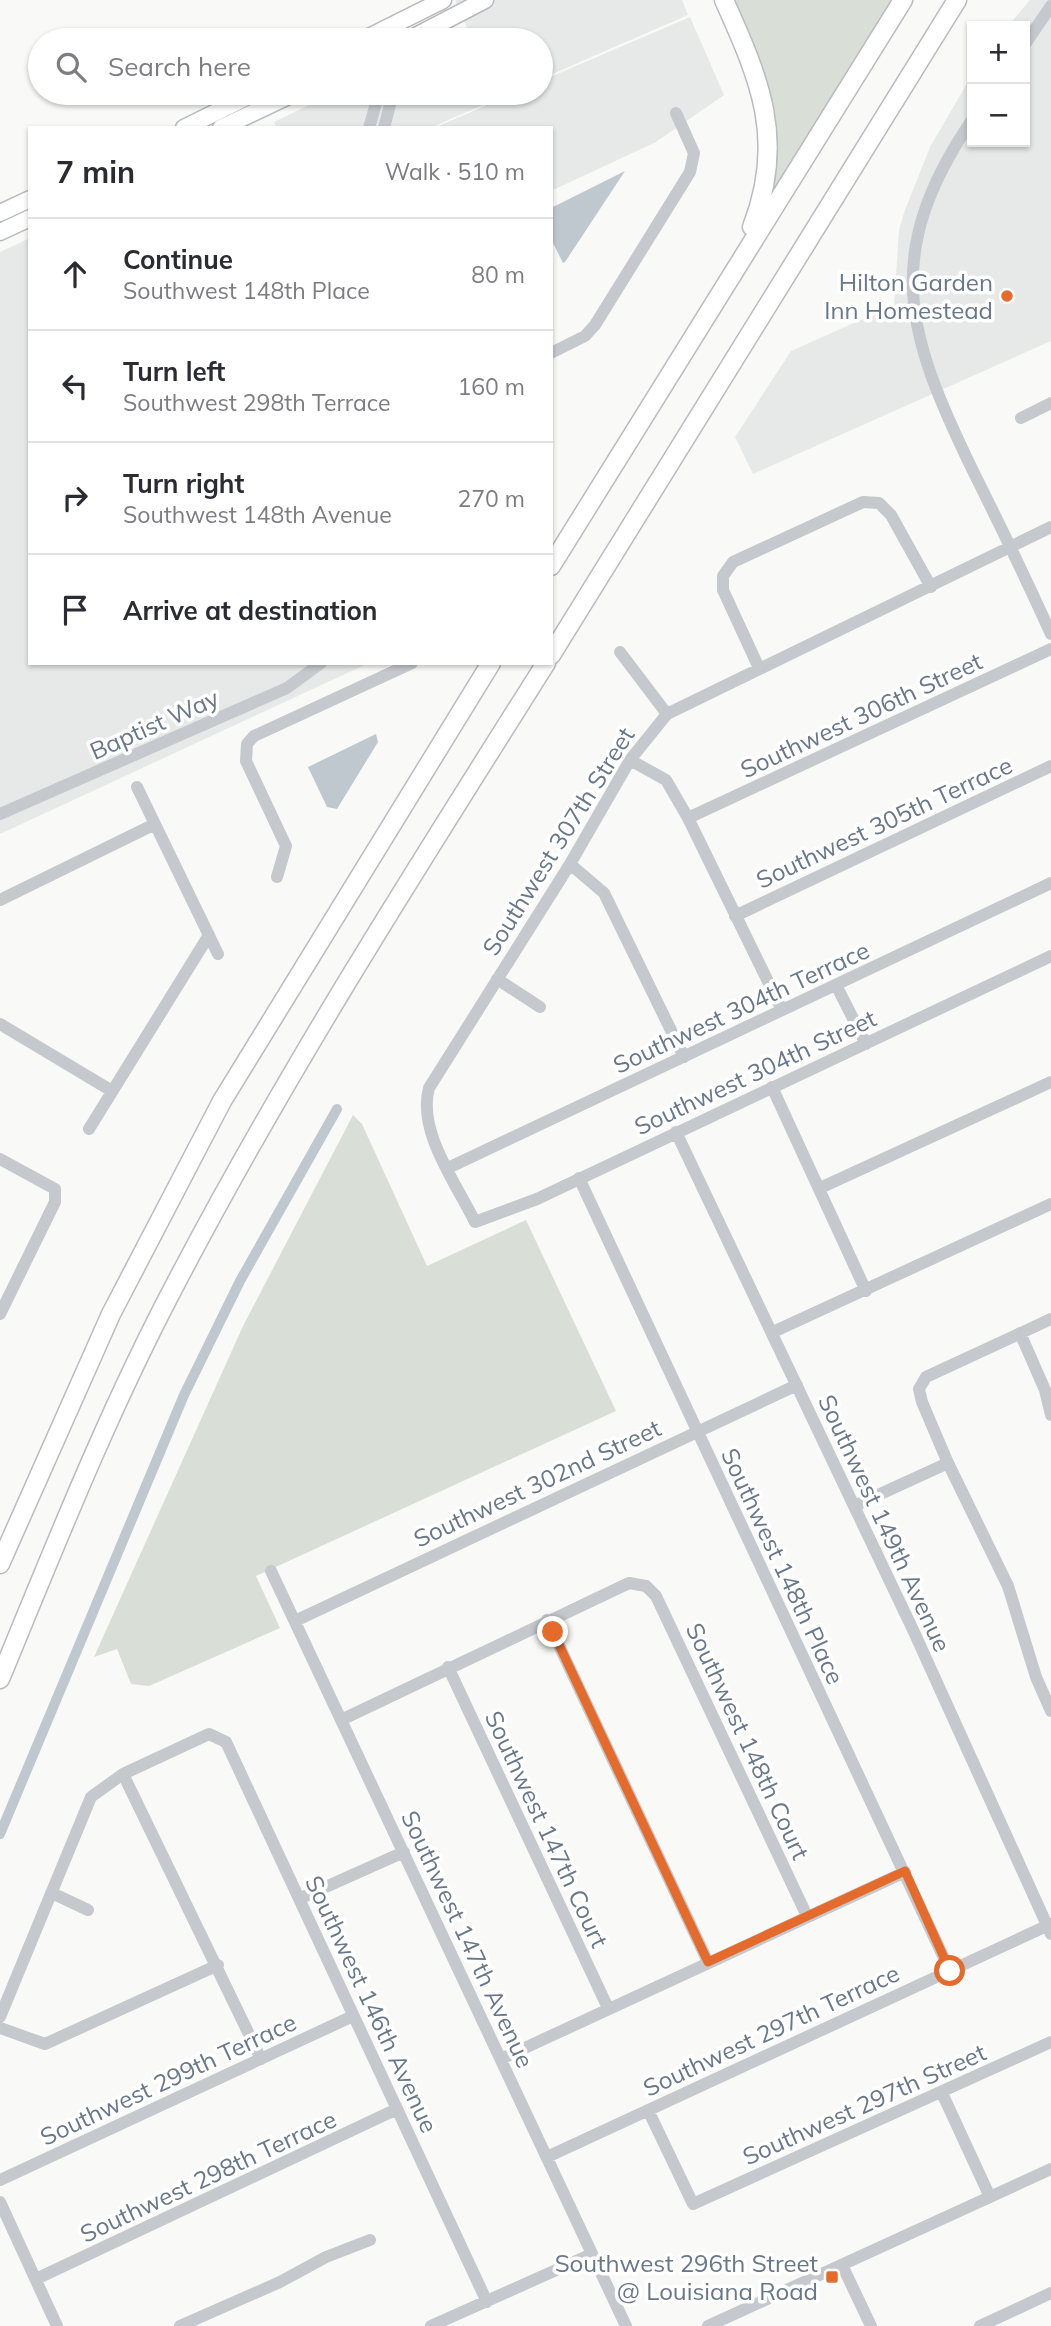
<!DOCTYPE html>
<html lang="en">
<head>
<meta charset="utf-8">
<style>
	body { margin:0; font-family:Mulish,sans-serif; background:#f2f2f3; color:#2b2b33 }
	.controls { position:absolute; right:21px; top:21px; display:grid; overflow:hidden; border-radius:0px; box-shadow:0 2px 5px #0004 }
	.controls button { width:63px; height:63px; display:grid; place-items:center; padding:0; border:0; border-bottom:2px solid #e1e1e2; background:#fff; color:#2b2b33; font:35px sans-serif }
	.stop { position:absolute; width:21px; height:21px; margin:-16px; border:5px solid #e56b2c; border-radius:50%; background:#fff }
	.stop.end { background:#e56b2c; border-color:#fff; box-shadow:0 2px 7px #0008 }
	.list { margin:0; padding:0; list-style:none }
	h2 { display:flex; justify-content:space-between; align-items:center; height:91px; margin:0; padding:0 28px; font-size:30px }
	h2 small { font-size:23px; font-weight:400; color:#7c7c81 }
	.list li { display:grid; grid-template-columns:46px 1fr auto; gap:21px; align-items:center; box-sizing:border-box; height:112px; padding:0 28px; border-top:2px solid #e1e1e2 }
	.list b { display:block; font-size:26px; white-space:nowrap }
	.list p { margin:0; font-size:23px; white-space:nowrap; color:#7c7c81 }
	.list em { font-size:23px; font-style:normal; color:#7c7c81 }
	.icon { flex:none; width:38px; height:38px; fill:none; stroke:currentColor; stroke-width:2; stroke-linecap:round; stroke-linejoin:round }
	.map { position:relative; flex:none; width:1051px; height:2326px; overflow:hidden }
	.search { position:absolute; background:#fff; box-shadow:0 2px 5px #0004; left:28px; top:28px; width:525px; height:77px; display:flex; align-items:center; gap:18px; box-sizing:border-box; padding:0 24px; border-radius:38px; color:#7c7c81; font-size:26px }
	.panel { position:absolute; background:#fff; box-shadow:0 2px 5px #0004; left:28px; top:126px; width:525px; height:539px; border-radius:0px }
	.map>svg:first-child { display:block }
</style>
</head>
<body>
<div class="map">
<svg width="1051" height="2326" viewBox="0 0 1051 2326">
	<rect width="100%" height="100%" fill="#f9faf7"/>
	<path fill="#e7e9e8" d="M455,0H682L688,15L541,79V40H452L469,32Z
		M1030,0H1051V341L753,474L735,437L791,351L894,305L899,230L905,210L930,147L972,75V142H1025V26H1008Z
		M690,17L724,95L656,142L551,191V128H434L515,93H541V81Z
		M334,93H510L430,128H277L274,122Z
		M30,238V663H369L0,834V252Z"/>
	<path fill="#d9dfd6" d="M730,0H893L768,201L773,167Z
		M353,1115L362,1124L427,1266L526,1220L616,1411L256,1576L280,1628L149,1686L131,1684L117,1649L94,1657L243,1326Z"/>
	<path fill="#bfc8ce" d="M625,171L565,262L563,263L551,239V208Z
		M376,734L378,742L337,809L327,807L308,767Z"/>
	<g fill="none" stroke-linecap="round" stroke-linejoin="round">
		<path stroke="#bfc8ce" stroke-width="10" d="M0,1834L184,1395L240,1281L337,1109"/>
		<g stroke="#b6babf" stroke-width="19">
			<path id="major" d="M363,40L443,0
				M408,40L485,0
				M184,128L255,93
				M221,128L295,93
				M0,213L30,199
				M0,232L30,218"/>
		</g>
		<g stroke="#b8bbbf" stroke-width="21">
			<path id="highway" d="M724,0C760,80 786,140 752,227
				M551,566L903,0
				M551,655L957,0
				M0,1564L111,1314L222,1101L491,663
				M0,1679C55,1546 109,1409 177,1281C288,1069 418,866 546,663"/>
		</g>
		<path stroke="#c5c8cd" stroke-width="12" d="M1025,44L1051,6
			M972,120C880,255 907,335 973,471C1000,525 1026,579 1051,634
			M369,128L379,93
			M384,128L393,93
			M551,353L585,336L595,325L690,172L694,153L676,113
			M1021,418L1051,403
			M1051,527L667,714L630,760L570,864L429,1088C417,1131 456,1183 475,1222L537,1199L1051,956
			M620,652L667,714
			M759,668L723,590V576L733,562L863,502L879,503L891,515L931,587
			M630,760L666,780L688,818L782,1010
			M137,787L218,954
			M0,814L287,688L321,663
			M688,818L1051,649
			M570,864L604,893L684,1057
			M277,877L286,846L246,761L247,744L254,736L412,663
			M0,900L155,824
			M735,916L1051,766
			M497,979L540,1007
			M836,985L866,1044
			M0,1024L112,1091
			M772,1087L866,1291
			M89,1129L209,935
			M676,1132L914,1632L1051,1934
			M0,1159L55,1189V1202L0,1314
			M448,1168L1051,883
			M579,1178L950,1971
			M820,1188L1051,1082
			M1051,1319L926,1377L919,1389L922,1402L948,1463L1008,1586L1036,1677L1051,1711
			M773,1332L1051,1204
			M1020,1333L1045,1390L1051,1415
			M854,1506L948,1463
			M271,1571L626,2326
			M547,1620L708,1962
			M295,1621L797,1385
			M448,1667L608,2008
			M341,1720L629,1583L646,1586L656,1596L807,1916
			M123,1774L261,2059
			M54,1894L88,1910
			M301,1898L404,1852
			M0,2017L91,1797L123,1774L209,1734L226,1742L487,2302
			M0,2028L45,2044L218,1965
			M501,2059L905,1872
			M942,2093L990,2197
			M648,2110L693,2204L1051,2042
			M547,2157L1051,1924
			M0,2180L353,2016
			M0,2202L57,2326
			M842,2265L871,2326
			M36,2279L397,2109
			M180,2326L280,2282L326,2257L370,2240
			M431,2326L592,2254
			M708,2326L1051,2169
			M980,2326L1051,2293"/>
		<use href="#major" stroke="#fff" stroke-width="16"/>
		<use href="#highway" stroke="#fff" stroke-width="18"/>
	</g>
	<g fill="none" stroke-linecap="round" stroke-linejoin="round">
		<path stroke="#e56b2c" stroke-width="9" d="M553,1632L708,1962L905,1871L950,1971"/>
	</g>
	<g fill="#e56b2c" stroke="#fff" stroke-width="2.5">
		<circle cx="1007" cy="296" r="7"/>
		<rect x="825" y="2270" width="14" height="14" rx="3.5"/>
	</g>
	<g text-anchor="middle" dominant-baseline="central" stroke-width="7" stroke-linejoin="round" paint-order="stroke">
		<g font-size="24" fill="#687789" stroke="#fff" text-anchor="end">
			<text x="993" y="282">Hilton Garden<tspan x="993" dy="28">Inn Homestead</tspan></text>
			<text x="818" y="2263">Southwest 296th Street<tspan x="818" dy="28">@ Louisiana Road</tspan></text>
		</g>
		<g font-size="24" fill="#687789" stroke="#fff">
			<text transform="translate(861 715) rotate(-25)">Southwest 306th Street</text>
			<text transform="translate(154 724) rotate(-24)">Baptist Way</text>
			<text transform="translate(884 822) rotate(-25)">Southwest 305th Terrace</text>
			<text transform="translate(558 841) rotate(-58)">Southwest 307th Street</text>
			<text transform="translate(741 1007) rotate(-25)">Southwest 304th Terrace</text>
			<text transform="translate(755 1072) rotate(-25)">Southwest 304th Street</text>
			<text transform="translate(537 1483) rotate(-25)">Southwest 302nd Street</text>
			<text transform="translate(885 1523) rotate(65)">Southwest 149th Avenue</text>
			<text transform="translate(783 1566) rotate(65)">Southwest 148th Place</text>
			<text transform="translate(748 1741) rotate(65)">Southwest 148th Court</text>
			<text transform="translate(547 1829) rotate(65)">Southwest 147th Court</text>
			<text transform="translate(468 1939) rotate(65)">Southwest 147th Avenue</text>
			<text transform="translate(372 2004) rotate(65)">Southwest 146th Avenue</text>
			<text transform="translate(771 2030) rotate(-25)">Southwest 297th Terrace</text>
			<text transform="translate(168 2079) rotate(-25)">Southwest 299th Terrace</text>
			<text transform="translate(864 2104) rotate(-24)">Southwest 297th Street</text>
			<text transform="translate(208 2176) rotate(-25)">Southwest 298th Terrace</text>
		</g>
	</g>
</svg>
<div class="controls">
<button>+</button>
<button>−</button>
</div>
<div class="stop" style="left:950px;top:1971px"></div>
<div class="stop end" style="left:553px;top:1632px"></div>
<div class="search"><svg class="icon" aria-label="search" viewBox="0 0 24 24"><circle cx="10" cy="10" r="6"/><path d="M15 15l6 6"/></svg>Search here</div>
<section class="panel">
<h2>7 min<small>Walk · 510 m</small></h2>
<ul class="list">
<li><svg class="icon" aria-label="ahead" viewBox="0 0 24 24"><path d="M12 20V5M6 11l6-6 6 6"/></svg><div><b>Continue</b><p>Southwest 148th Place</p></div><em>80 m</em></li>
<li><svg class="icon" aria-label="left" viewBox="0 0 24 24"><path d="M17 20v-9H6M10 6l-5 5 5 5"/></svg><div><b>Turn left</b><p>Southwest 298th Terrace</p></div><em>160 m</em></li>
<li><svg class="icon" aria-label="right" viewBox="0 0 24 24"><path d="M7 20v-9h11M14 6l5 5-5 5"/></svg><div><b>Turn right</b><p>Southwest 148th Avenue</p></div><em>270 m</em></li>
<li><svg class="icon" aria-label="arrive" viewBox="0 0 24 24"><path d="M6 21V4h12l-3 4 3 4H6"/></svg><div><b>Arrive at destination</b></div></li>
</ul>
</section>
</div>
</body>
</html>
